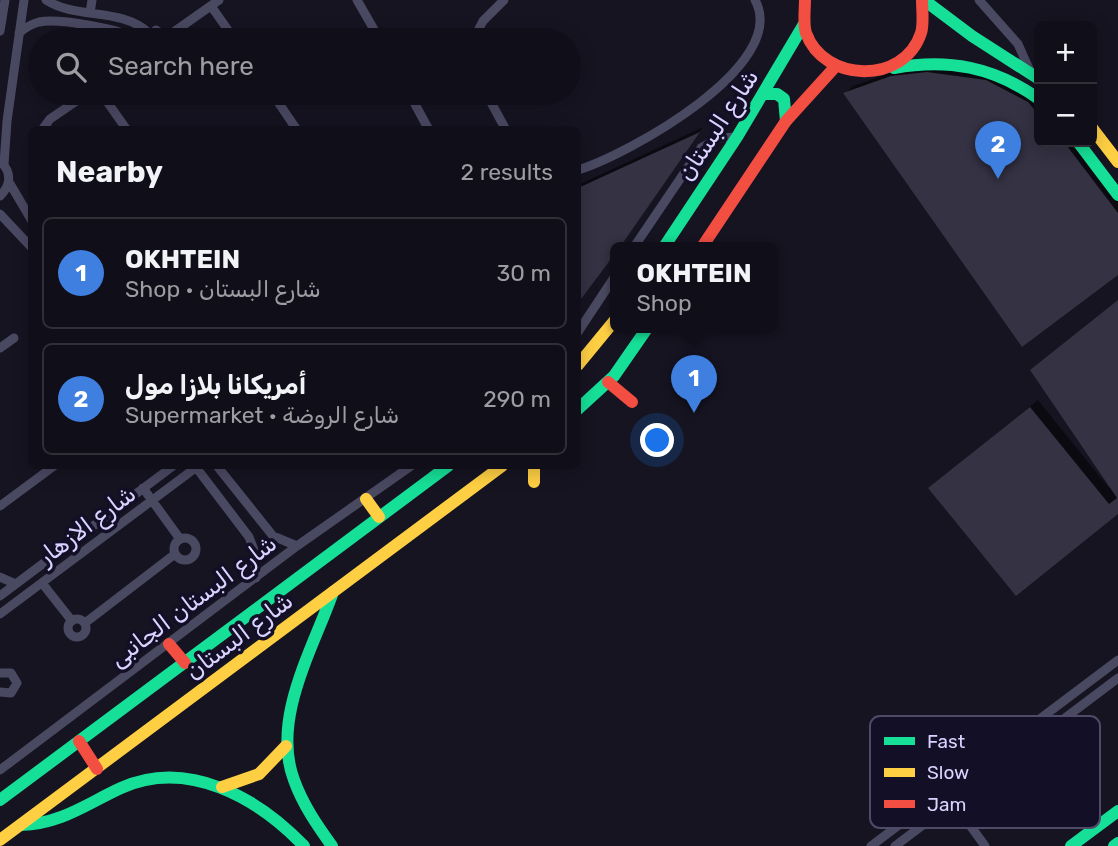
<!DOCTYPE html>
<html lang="en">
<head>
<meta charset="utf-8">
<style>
	body { margin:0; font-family:Rubik,"Noto Naskh Arabic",sans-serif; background:#191822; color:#f1f3f6 }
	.controls { position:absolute; right:21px; top:21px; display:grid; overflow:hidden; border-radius:10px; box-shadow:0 4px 18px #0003 }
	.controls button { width:63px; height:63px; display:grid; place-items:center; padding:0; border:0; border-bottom:2px solid #302f38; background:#100f19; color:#f1f3f6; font:35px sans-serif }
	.you { position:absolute; left:658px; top:441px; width:24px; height:24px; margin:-18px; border:5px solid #fff; border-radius:50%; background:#1a73e8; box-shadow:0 0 0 10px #1a73e833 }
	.badge { display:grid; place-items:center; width:46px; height:46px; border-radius:50%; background:#7c3aed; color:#fff; font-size:23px; font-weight:700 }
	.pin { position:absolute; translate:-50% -58px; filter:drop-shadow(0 2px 4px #0008) }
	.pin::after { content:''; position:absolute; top:37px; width:24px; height:21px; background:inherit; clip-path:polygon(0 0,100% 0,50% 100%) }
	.popup { position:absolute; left:610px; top:242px; width:168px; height:91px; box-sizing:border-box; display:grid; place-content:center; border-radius:10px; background:#100f19; filter:drop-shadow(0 2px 5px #0005); font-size:23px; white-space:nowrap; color:#9c9ca2 }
	.popup b { font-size:26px; color:#f1f3f6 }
	.popup::after { content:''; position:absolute; left:50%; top:100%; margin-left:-14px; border:14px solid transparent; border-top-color:#100f19 }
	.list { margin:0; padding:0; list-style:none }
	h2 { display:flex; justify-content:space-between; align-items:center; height:91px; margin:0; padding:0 28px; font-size:30px }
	h2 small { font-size:23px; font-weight:400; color:#9c9ca2 }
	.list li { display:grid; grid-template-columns:46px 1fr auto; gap:21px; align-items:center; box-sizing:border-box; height:112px; margin:0 14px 14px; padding:0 14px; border:2px solid #302f38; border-radius:10px }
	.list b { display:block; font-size:26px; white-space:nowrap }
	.list p { margin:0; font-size:23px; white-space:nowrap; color:#9c9ca2 }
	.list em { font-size:23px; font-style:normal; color:#9c9ca2 }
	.icon { flex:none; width:38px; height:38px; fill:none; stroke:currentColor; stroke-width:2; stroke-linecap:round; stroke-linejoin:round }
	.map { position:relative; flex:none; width:1118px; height:846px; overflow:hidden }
	.search { position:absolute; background:#100f19; box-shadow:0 4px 18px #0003; left:28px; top:28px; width:553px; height:77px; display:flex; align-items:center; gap:18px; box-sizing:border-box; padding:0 24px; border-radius:38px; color:#9c9ca2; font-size:26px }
	.panel { position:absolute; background:#100f19; box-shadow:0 4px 18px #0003; left:28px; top:126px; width:553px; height:343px; border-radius:10px }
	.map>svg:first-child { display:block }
</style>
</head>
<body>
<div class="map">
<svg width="1118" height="846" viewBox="0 0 1118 846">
	<rect width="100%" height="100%" fill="#161421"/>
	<path fill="#0007" d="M936,65L994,73L1039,98V142H1077L1118,195V273L845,94L853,86L900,69Z
		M703,127L586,291L579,298L578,185Z
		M1118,300V512L938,481L1038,400L1109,488L1112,486Z"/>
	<path fill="#343243" d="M927,72L986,80L1028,102L1039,115V142H1064L1118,213V275L1022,347L843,93L891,76Z
		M700,132L620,247H615L614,255L578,303V188Z
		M1118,300V514L1016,596L928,488L1030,407L1109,504L1117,498L1030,370Z"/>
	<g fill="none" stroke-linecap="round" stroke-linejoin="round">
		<path stroke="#4a4962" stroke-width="9" d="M46,0C77,20 121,7 149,33
			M357,0L380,40
			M979,0L1018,44L1031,73
			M211,6L235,40
			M90,13L92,0
			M0,31L5,0
			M19,33C25,28 31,24 39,22C58,18 123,29 139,40
			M168,36L219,0
			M144,40L156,30L169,39
			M473,40L483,21L504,0
			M101,93L127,130
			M272,93L297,130
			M409,93L429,130
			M486,93L506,130
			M42,130L50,119L88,93
			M4,164L7,121L24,0
			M578,170C627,155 791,65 755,0
			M9,182L32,221
			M0,196C11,185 12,173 1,162
			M0,214L32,248
			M634,247L701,148L718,138L737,137
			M578,332L615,276
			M0,348L14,338
			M195,466L249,537L254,550L256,578
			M217,466L273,536L297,546
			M143,488L180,539
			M0,506L54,466
			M174 549a11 11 0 1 1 22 0a11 11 0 1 1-22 0Z
			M0,577L16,584
			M42,583L72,621
			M0,596L173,466
			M0,614L198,466
			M68 628a9 9 0 1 1 18 0a9 9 0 1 1-18 0Z
			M85,623L175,554
			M0,673H11L17,683L11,693L0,692
			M0,770L297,546L411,466
			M951,799L985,846
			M871,846L1118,660
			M895,846L1118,678"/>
		<path stroke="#16e098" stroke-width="12" d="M924,0L972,36L1039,79
			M894,68C948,58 994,67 1039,99
			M764,94H777L784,99L786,121
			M1078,142L1118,195
			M664,247L737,137L804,24
			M578,409L614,376L648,327
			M0,800L448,466
			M21,825C61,824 86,804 121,788C188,758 258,798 304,846
			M332,846C317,825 303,805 294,780C271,719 313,649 333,592
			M1071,846L1118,811
			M1114,846L1118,843"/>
		<path stroke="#ffcf43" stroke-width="12" d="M1092,128L1118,162
			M578,365L615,320
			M534,466V482
			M366,499L379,517
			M222,787L259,774L286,746
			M0,840L502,466"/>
		<path stroke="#f24e42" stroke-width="12" d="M805,0C805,10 803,24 806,33C824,83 904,85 921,33C924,24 922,10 922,0
			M702,247L786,121L835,67
			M608,382L632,402
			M169,644L185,663
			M79,741L97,769"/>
	</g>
	<g text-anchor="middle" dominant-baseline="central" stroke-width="7" stroke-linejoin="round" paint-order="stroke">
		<g font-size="24" fill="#d9d4ff" stroke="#130f26">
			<text transform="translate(718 125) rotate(-57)">شارع البستان</text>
			<text transform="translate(87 525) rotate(-37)">شارع الازهار</text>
			<text transform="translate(193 601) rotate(-37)">شارع البستان الجانبى</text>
			<text transform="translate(239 636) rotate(-37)">شارع البستان</text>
		</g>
	</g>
	<rect x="870" y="716" width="230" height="112" rx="10" fill="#130f26" stroke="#4e4a67" stroke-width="2"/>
	<rect x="884" y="737" width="31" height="8" fill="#16e098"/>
	<rect x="884" y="768" width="31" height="9" fill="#ffcf43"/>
	<rect x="884" y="800" width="31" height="8" fill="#f24e42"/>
	<g font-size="19" fill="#d9d4ff">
		<text x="927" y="748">Fast</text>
		<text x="927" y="779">Slow</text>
		<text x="927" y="811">Jam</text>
	</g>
</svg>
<div class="controls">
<button>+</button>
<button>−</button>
</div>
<div class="you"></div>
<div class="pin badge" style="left:694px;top:413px;background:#3f7fe0">1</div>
<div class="popup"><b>OKHTEIN</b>Shop</div>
<div class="pin badge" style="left:998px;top:179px;background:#3f7fe0">2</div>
<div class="search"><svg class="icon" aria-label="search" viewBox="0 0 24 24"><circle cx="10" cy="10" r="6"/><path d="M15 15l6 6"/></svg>Search here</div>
<section class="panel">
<h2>Nearby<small>2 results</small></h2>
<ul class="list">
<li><span class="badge" style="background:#3f7fe0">1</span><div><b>OKHTEIN</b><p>Shop · شارع البستان</p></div><em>30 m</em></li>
<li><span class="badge" style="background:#3f7fe0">2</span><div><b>أمريكانا بلازا مول</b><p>Supermarket · شارع الروضة</p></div><em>290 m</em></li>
</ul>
</section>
</div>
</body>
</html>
